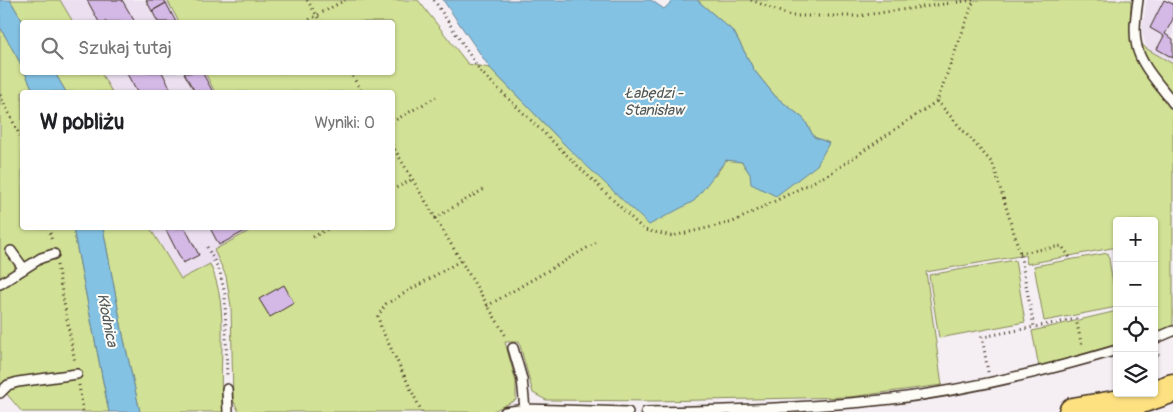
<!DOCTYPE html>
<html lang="pl">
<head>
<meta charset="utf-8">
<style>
	body { margin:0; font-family:Pangolin,sans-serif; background:#f2f2f2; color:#202124 }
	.controls { position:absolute; right:15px; bottom:15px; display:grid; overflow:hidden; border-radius:5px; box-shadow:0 1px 4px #0004 }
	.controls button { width:45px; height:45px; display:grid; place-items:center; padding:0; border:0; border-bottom:1px solid #e0e0e0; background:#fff; color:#202124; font:25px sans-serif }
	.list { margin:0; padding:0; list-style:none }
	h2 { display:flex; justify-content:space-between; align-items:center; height:65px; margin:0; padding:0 20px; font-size:21px }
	h2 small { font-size:16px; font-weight:400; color:#757577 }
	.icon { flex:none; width:28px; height:28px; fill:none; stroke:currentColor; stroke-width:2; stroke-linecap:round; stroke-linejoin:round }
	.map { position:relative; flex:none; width:1173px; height:412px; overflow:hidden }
	.search { position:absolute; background:#fff; box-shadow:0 1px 4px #0004; left:20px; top:20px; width:375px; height:55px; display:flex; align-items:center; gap:12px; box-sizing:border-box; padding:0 18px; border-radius:5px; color:#757577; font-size:19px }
	.panel { position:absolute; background:#fff; box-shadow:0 1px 4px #0004; left:20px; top:90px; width:375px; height:140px; border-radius:5px }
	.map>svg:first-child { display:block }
</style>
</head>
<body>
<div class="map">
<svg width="1173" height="412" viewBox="0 0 1173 412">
	<rect width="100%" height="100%" fill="#f5eff4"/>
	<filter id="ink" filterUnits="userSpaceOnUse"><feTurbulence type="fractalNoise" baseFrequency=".02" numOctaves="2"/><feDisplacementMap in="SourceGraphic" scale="10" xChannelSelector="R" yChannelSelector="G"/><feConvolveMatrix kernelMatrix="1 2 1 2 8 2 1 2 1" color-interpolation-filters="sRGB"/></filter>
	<g filter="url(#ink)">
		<path fill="#ebdff0" d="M60,0H167L179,22H73Z
			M1147,0H1173V64L1147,49L1142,31Z
			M101,73H205L215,92H112Z
			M150,228H255L214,250L219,260L181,279Z"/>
		<path fill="#d1e195" stroke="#86865a" d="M10,0H60L73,22H23Z
			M167,0H418L468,64L490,68L569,149L715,176L726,160L742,162L750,174L829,143L814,137L804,119L775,96L754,70L734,32L697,0H1131L1130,33L1147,49L1173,64V326L1154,333V221H1117V247L1027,264L1025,255L926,272L942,385L850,397L656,401L546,400L533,393L519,342H505L516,382V400L491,412H239L233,400L231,306L226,276L214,250L255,228H392V92H215L205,73L392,72V22H179Z
			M0,27L22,66V72L25,73L34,92H22V228H73L109,412H22L0,386Z
			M55,73H101L112,92H66Z
			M103,228H150L181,279L210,264C231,310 217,363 223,412H140L123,335Z
			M1108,253L1117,307L1044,321L1034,266Z
			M1015,260L1025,322L939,338L929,275Z
			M1117,311V344L1039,367L1032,331Z"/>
		<path fill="#84c2e4" stroke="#678595" d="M0,0H10L23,22L22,66L0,27Z
			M443,0H651L664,9L673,0H697L734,32L754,70L775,96L804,119L814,137L829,143L817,165L776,196L751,184L750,174L742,162L726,160L694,201L649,225L569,149L490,68Z
			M25,73H55L66,92H34Z
			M73,228H103L123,335L140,412H109Z"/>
		<path fill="#d4b9e7" stroke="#3b2a1e" d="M87,0H122L135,22H99Z
			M146,0H164L166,3L152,11Z
			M1164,0L1173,4V19L1165,34L1173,39V58L1157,49L1164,36L1150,28Z
			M166,3L176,22H158L152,11Z
			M126,72H162L172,92H137Z
			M202,72L213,92H195L184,73Z
			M165,228H185L199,255L183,263Z
			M210,228H246L247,230L219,245Z
			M284,285L294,303L270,317L259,299Z"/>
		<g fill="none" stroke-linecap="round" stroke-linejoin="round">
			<g stroke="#3b2a1e" stroke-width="12">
				<path id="service" d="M1138,0C1136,15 1133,32 1137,47C1141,66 1162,87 1173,103
					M11,251L24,269
					M0,284L41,258L54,254
					M1154,339L1173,331
					M513,348L522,379L525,409
					M227,389L228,412
					M0,393L8,385L18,382L77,374
					M505,412L525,409L628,412
					M646,412C728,411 810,408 892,399C968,390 1043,372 1117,350"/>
			</g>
			<g stroke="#3b2a1e" stroke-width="31">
				<path id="primary" d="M1073,412L1120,404
					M1103,412L1173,388"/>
			</g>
			<path stroke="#3b2a1e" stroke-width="3" stroke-dasharray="1 4" stroke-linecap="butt" d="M307,0L321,22
				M434,0L481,72L644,230L673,236L733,222L831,173L937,101L974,0
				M751,0L791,16H857L973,0
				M305,22L345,0
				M350,72L362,92
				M0,95L22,140
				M937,101L993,164L1020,253L1034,327L1076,319L1082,347
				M392,122L436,97
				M392,145L507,338
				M392,190L413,179
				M435,218L486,188
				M49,228L52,242
				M313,237L329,228
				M207,247L220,272L225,295L227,378
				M1020,253L1062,246L1071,259
				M57,265L75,362
				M487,306L599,241
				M1156,350L1159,357
				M988,372L982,337L1034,327
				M79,385L83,412
				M422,412L381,328L378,316L386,304L460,261"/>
			<use href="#service" stroke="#fdfcf7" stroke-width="9"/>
			<use href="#primary" stroke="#fde080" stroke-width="28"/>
		</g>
	</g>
	<g text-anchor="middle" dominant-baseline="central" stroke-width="4" stroke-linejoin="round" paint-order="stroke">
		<g font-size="15" font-style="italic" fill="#515859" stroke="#fdfcf7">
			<text x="654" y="93">Łabędzi -<tspan x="654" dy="17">Stanisław</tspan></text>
			<text transform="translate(107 320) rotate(79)">Kłodnica</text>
		</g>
	</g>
</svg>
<div class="controls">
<button>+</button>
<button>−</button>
<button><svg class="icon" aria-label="locate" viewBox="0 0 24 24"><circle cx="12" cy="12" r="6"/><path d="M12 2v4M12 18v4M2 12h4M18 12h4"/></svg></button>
<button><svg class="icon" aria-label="layers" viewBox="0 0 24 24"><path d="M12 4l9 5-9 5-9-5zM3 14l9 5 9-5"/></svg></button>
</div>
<div class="search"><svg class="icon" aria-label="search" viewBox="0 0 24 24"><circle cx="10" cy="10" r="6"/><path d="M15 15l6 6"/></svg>Szukaj tutaj</div>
<section class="panel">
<h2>W pobliżu<small>Wyniki: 0</small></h2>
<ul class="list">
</ul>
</section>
</div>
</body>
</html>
